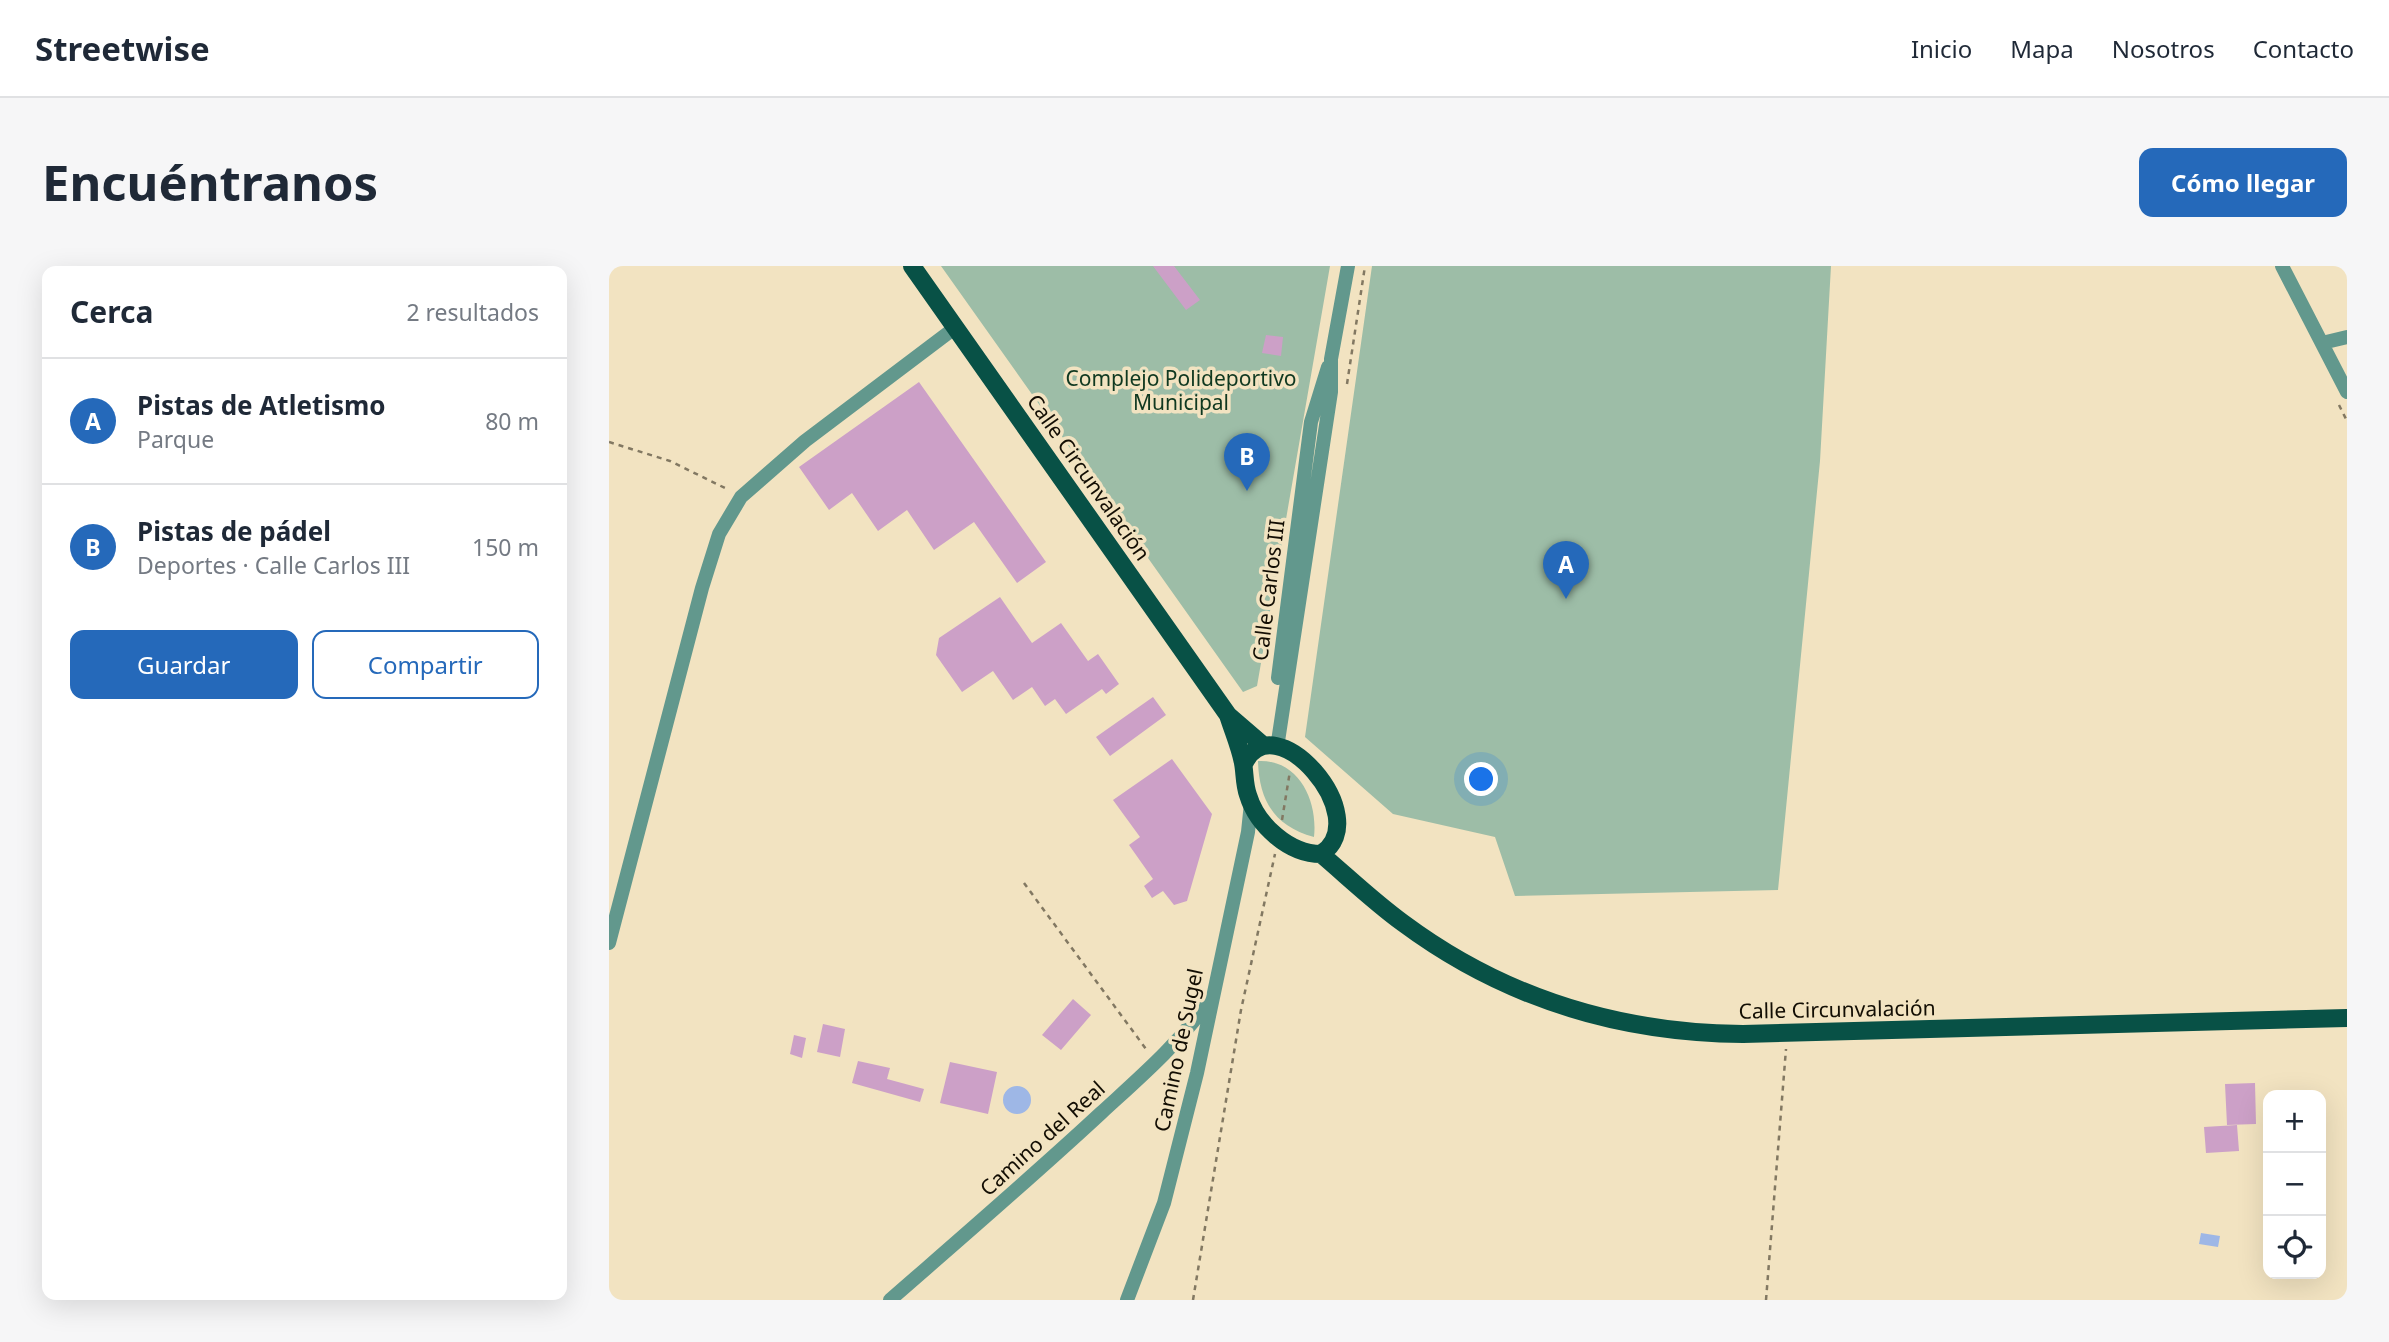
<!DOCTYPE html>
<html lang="es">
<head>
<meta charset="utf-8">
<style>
	body { margin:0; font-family:"Noto Sans",sans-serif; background:#f6f6f7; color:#1f2937 }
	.controls { position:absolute; right:21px; bottom:21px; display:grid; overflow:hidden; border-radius:14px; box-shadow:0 7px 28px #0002 }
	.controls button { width:63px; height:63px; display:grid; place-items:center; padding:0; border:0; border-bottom:2px solid #e0e1e3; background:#fff; color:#1f2937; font:35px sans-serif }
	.you { position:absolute; left:873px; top:514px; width:24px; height:24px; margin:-18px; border:5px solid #fff; border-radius:50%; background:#1a73e8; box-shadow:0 0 0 10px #1a73e833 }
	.badge { display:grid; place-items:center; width:46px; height:46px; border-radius:50%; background:#2569ba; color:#fff; font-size:23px; font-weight:700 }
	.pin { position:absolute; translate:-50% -58px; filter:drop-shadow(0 2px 4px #0008) }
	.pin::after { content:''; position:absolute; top:37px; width:24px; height:21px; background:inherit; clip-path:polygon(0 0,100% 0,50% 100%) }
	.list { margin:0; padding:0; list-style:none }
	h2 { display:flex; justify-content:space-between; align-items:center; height:91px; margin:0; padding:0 28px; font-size:30px }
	h2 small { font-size:23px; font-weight:400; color:#747a83 }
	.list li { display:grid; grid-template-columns:46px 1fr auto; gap:21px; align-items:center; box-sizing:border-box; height:126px; padding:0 28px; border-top:2px solid #e0e1e3 }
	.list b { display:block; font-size:26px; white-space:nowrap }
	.list p { margin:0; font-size:23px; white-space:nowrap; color:#747a83 }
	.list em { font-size:23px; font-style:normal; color:#747a83 }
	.actions { display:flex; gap:14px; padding:21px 28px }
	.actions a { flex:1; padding:16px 0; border:2px solid #2569ba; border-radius:14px; text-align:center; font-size:24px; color:#2569ba }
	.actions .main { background:#2569ba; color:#fff }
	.icon { flex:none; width:38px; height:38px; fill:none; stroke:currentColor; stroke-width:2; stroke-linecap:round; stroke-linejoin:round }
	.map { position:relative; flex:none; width:1738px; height:1034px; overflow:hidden; border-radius:14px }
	header { display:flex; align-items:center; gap:42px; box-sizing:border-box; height:98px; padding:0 35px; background:#fff; border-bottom:2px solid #e0e1e3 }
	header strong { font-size:33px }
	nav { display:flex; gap:38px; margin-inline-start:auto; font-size:24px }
	.intro { display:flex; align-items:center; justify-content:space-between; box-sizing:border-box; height:168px; padding:0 42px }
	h1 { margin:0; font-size:49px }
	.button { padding:18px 32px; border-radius:14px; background:#2569ba; color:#fff; font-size:24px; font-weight:700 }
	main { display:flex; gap:42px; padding:0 42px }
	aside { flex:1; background:#fff; border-radius:14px; box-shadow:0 7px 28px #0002 }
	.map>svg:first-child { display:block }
</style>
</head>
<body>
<header>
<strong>Streetwise</strong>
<nav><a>Inicio</a><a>Mapa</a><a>Nosotros</a><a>Contacto</a></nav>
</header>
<div class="intro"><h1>Encuéntranos</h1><a class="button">Cómo llegar</a></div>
<main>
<aside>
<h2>Cerca<small>2 resultados</small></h2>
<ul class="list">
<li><span class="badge">A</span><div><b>Pistas de Atletismo</b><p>Parque</p></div><em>80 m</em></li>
<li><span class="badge">B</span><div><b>Pistas de pádel</b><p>Deportes · Calle Carlos III</p></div><em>150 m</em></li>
</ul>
<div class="actions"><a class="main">Guardar</a><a>Compartir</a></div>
</aside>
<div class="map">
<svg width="1738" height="1034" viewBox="0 0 1738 1034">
	<rect width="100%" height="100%" fill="#f2e3c1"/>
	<path fill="#9dbda7" d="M332,0H721L648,420L634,426Z
		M763,0H1222L1211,195L1169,624L906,630L886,571L784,548L696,471Z
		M649,495C690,493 709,535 705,571C665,560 650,534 649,495Z"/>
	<path fill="#9eb7e6" d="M394 834a14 14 0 1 1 28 0a14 14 0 1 1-28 0Z
		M1592,967L1611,970L1609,981L1590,978Z"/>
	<path fill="#cca0c7" d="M544,0H565L591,34L577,44Z
		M657,69L674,71L672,90L653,87Z
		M310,116L437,296L408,317L365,256L325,284L298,244L269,265L243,227L220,244L190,201Z
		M391,331L423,377L452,357L479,395L489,388L510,418L497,428L493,423L457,448L446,433L436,440L423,421L404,434L384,405L353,426L327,389L330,372Z
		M544,431L557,449L501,490L487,471Z
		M563,493L603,548L578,635L565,639L554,625L543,632L535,620L544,613L520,579L531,571L504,534Z
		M464,733L482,749L452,784L433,769Z
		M214,758L236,763L231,791L208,786Z
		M185,769L197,772L193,792L181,788Z
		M249,795L281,802L278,813L315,823L311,836L243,817Z
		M341,796L388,806L379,848L331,837Z
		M1646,817L1647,858L1618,859L1616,818Z
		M1628,859L1630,885L1597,887L1595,861Z"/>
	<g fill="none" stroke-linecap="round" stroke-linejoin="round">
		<path stroke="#827862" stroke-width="2.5" stroke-dasharray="5 5" stroke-linecap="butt" d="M738,118L756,0
			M1730,139L1738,155
			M0,176L61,195L120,224
			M673,554L681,505
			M415,617L537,783
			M584,1034L632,744L666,588
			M1157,1034L1177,783"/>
		<path stroke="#62988d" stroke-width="14" d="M1673,0L1738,126
			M1713,77L1738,71
			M669,412L702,156L719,101
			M668,482L722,126V93L739,0
			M0,677L93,322L110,268L132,231L196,175L347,61
			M281,1034C352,972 423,911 492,847C530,812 569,779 599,736
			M518,1034L555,937L588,807L639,566L642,537"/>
		<path stroke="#085146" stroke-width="18" d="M303,0L619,449L655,480
			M619,449C624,465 631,481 634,497C636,507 635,518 639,529C648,559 680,588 712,588C768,552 664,434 635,498
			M712,588C739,611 765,636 794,657C895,732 1009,767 1134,768L1738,752"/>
	</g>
	<g text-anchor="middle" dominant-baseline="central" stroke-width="7" stroke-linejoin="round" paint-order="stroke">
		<g font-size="21" fill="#0f3820" stroke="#f2e3c1">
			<text x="572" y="112">Complejo Polideportivo<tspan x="572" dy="24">Municipal</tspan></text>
		</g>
		<g font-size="21" fill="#120d03" stroke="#f2e3c1">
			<text transform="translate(480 211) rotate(55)">Calle Circunvalación</text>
			<text transform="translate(659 324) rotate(-83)">Calle Carlos III</text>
			<text transform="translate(1228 743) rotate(-1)">Calle Circunvalación</text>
			<text transform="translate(569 784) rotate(-78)">Camino de Sugel</text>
			<text transform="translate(433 872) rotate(-42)">Camino del Real</text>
		</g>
	</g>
</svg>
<div class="controls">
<button>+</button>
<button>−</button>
<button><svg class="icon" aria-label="locate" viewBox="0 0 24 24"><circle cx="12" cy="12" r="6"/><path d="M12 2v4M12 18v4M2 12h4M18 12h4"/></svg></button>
</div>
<div class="you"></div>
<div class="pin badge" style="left:957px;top:333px">A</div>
<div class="pin badge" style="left:638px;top:225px">B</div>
</div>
</main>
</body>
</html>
